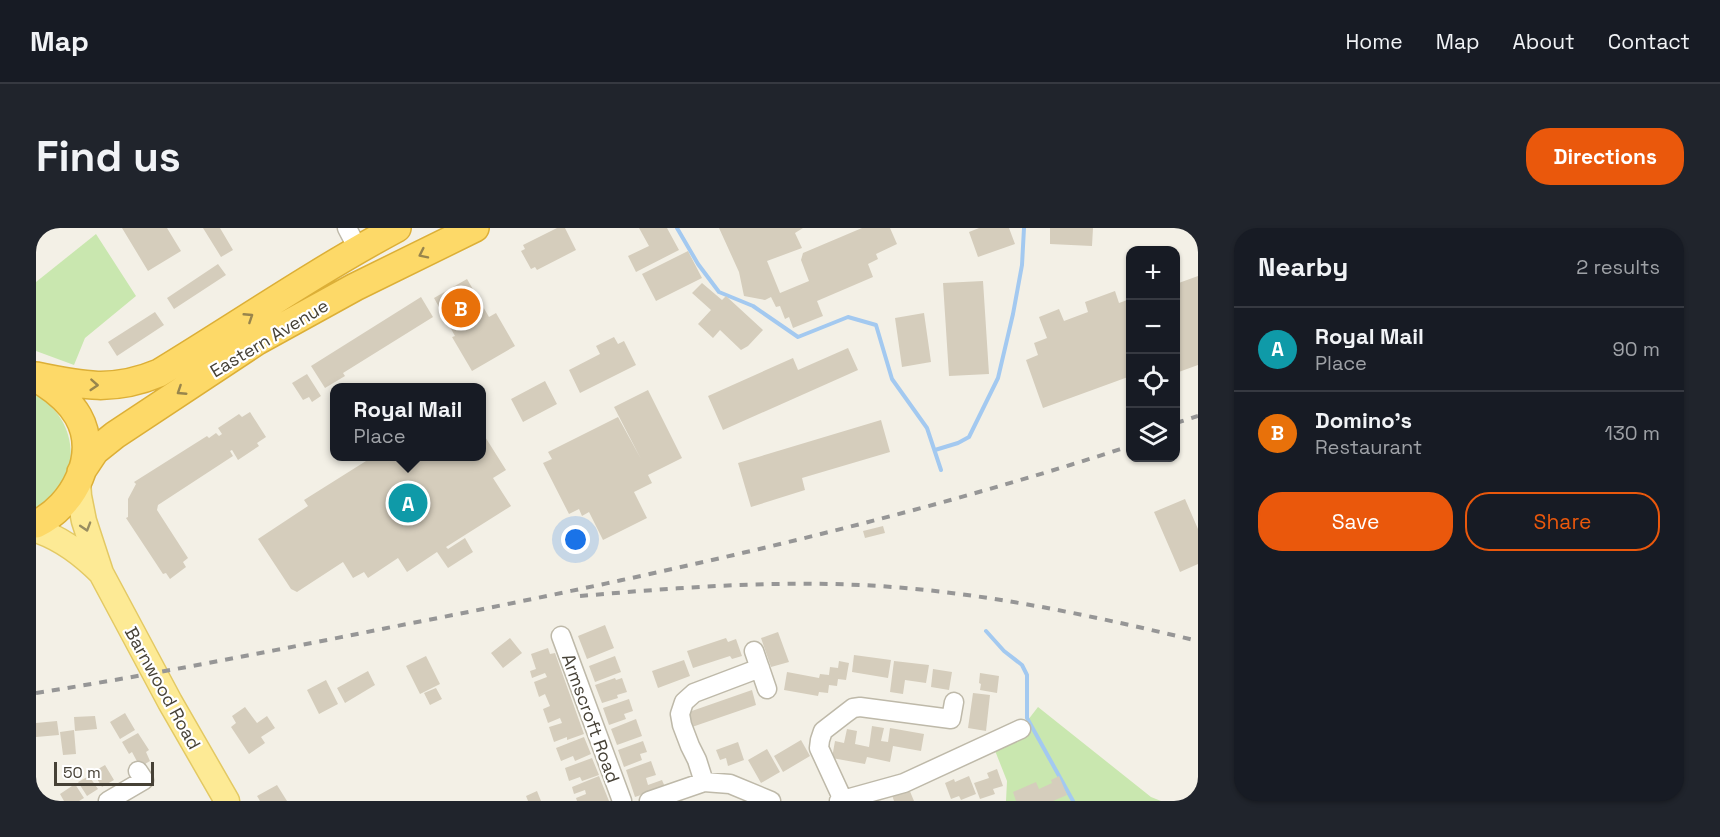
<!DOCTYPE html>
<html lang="en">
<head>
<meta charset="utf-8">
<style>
	body { margin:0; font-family:"Space Grotesk",sans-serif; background:#20242c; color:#f1f3f6 }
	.controls { position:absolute; right:18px; top:18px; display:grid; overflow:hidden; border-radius:12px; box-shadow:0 2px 4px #0004 }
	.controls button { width:54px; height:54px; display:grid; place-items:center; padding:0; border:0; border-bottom:2px solid #363941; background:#171b24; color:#f1f3f6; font:30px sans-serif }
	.scale { position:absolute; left:18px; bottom:15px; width:100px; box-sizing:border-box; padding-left:6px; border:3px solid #464136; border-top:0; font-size:16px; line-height:21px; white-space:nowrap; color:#464136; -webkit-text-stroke:4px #fff; paint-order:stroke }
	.you { position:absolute; left:540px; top:312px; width:21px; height:21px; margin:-15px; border:4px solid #fff; border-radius:50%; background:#1a73e8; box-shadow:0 0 0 9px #1a73e833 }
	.badge { display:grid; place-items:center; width:39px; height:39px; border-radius:50%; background:#ea580c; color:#fff; font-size:20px; font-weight:700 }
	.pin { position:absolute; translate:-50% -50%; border:3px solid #fff; box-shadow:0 2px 6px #0006 }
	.popup { position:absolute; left:294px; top:155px; width:156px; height:78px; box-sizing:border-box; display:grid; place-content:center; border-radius:12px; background:#171b24; filter:drop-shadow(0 2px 4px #0005); font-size:20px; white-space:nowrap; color:#9ea1a6 }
	.popup b { font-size:22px; color:#f1f3f6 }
	.popup::after { content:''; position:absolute; left:50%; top:100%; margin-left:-12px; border:12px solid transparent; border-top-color:#171b24 }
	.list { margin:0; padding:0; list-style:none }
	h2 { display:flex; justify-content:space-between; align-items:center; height:78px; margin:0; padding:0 24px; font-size:26px }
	h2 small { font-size:20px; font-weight:400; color:#9ea1a6 }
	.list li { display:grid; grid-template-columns:39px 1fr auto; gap:18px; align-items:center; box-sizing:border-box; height:84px; padding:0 24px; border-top:2px solid #363941 }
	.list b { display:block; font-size:22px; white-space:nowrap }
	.list p { margin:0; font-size:20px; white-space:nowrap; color:#9ea1a6 }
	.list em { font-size:20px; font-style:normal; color:#9ea1a6 }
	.actions { display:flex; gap:12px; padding:18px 24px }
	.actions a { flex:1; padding:14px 0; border:2px solid #ea580c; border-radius:24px; text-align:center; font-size:21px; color:#ea580c }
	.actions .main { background:#ea580c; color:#fff }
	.icon { flex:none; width:33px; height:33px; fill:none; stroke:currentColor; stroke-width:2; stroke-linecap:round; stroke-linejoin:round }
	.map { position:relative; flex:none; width:1162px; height:573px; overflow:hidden; border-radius:24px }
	header { display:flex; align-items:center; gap:36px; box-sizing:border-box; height:84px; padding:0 30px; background:#171b24; border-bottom:2px solid #363941 }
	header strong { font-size:28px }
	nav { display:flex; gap:33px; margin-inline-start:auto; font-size:21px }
	.intro { display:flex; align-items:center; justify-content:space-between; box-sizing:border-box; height:144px; padding:0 36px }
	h1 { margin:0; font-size:42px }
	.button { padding:15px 27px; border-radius:24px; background:#ea580c; color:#fff; font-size:21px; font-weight:700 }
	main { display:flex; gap:36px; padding:0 36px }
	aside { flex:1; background:#171b24; border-radius:24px; box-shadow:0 2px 4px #0004 }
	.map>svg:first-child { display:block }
</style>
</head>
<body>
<header>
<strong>Map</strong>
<nav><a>Home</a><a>Map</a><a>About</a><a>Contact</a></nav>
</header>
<div class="intro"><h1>Find us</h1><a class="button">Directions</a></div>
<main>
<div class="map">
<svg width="1162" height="573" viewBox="0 0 1162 573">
	<rect width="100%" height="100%" fill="#f3f0e6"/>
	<path fill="#c9e7af" d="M60,6L100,68L49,110L38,137L0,123V54Z
		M0,167C34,186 47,231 21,263C15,270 7,276 0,282Z
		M1002,479L1115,569L1125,573H970L971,553L956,515L985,501Z"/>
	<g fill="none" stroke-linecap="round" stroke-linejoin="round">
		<path stroke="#a3c9f0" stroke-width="4" d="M641,0L662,36L683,64L717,78L762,109L812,89L840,97L856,151L891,200L905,242
			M899,222L922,215L933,209L962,150L977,86L986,37L988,0
			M950,403L968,423L986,437L991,447V490L1037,573"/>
	</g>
	<path fill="#d5cdbc" d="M86,0H131L145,23L112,43Z
		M167,0H184L197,22L185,29Z
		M521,0H529L540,22L501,42L499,39L495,41L485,23L489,21L487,17Z
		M603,0H631L643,22L600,44L592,28L613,18Z
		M683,0H767L759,5L766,20L731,33L744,65L773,53L765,32L767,25L826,0H854L861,16L840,26L842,31L832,36L837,49L781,73L787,88L757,100L753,89L749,91L744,78L740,79L735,69L729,72L708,68L703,44Z
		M943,0H973L979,16L942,29L933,4Z
		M1014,0H1057L1056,18L1014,16Z
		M652,23L666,50L620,73L606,46Z
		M182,36L190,47L138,81L131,70Z
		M1162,48V137L1140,145V56Z
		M431,51L453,89L460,85L479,118L436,143L416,109L419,108L398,70Z
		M947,53L953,146L913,148L907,55Z
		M666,55L686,72L690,68L727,102L712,118L705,122L684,102L677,110L662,96L675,82L656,65Z
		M1079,63L1083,75L1094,71V157L1092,149L1007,180L990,132L1002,127L998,115L1011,110L1003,89L1023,81L1028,93L1052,84L1049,74Z
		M385,69L397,89L307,145L309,148L289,160L275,138Z
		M119,84L128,97L81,128L72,114Z
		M888,85L895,134L866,139L859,90Z
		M578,109L582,116L588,113L600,137L544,165L533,142L564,126L560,118Z
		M812,120L822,142L687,202L672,168L757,130L762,142Z
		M271,146L285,168L276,174L273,169L267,172L256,155Z
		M509,153L521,176L487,194L475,171Z
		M612,162L646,230L612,247L616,255L598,264L611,290L567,312L553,284L546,288L543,281L533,286L507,235L516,231L512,224L582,189L605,231L578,179Z
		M214,184L230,209L221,215L223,218L202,232L196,222L194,223L197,228L122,277L121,282L152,330L147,334L150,339L134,351L130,345L127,346L90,290L92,289V271L100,256L98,254L171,208L173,210L180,205L183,208L186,206L182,200L203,186L206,189Z
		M845,192L854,224L766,250L769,262L715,279L702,235Z
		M446,204L470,242L457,250L475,278L410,319L412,321L429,310L437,324L412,340L401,324L371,344L362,330L332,350L328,344L317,350L307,334L261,364L255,361L222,311L272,278L268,272L338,228H446Z
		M1149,271L1162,301V336L1144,344L1118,284Z
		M847,298L849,305L829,310L827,303Z
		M569,397L578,420L551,431L542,408Z
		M742,404L753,434L735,439L725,410Z
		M474,410L486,425L467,440L455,425Z
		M690,410L692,414L700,411L706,428L696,431L694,428L657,440L651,423Z
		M512,420L514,426L519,425L548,506L531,512V509L518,514L513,499L526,495L524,490L512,495L507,481L514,478L509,466L503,469L498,454L511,449L509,445L496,450L494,443L500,441L495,426Z
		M818,427L855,432L852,450L816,444Z
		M390,428L404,456L384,466L370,438Z
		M579,428L585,444L559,454L553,438Z
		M648,432L654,448L622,460L616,443Z
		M803,433L813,435L810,452L802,451L801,458L793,457L792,465L783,464L782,468L748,462L751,444L783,450L784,446L793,447L794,439L802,440Z
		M858,433L893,437L890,455L869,452L867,466L854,464Z
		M897,441L916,444L913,462L895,459Z
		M332,443L339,457L309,475L301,460Z
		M944,445L963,448L961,465L944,462L945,456L943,455Z
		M579,450L580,452L586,450L591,464L581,467L582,470L566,475L559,457Z
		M290,452L302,476L283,486L271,462Z
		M400,460L406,471L394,477L388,465Z
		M716,462L720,477L656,499L650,485Z
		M937,465L954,467L950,503L932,500Z
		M593,471L597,483L588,486L590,491L573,497L567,480Z
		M209,479L221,495L231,488L239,500L225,509L229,515L213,526L195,499L200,495L196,488Z
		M89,485L99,502L84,511L74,494Z
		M59,488L61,501L39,503L38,489Z
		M600,491L606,508L581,517L575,501Z
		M21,493L23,507L0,509V495Z
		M836,498L848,500L845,513L852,514L854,500L888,506L885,523L857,518L854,534L831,529L829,536L796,530L799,513L808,515L811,501L821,503L819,516L833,519Z
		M38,502L40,526L27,527L24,504Z
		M102,505L113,522L110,524L114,533L104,539L96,524L93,526L86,514Z
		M548,509L555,526L539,533L537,528L525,533L520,520Z
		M765,512L774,528L747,544L738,528Z
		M607,513L611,524L604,526L606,532L588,539L582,522Z
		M702,514L708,532L692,538L690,530L684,532L680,522Z
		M731,521L744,544L725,555L712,532Z
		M556,530L563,547L546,553L544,549L533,553L529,540Z
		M615,533L620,547L610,550L612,557L626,552L629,559L599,569L590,542Z
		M69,537L78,552L66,559L57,544Z
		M961,541L967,558L957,561L959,566L944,571L938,555L953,550L951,545Z
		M53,548L62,561L51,568L42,554Z
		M563,548L573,573H541L540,570L550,566L549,562L538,566L536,559Z
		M933,548L940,566L925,572L923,568L915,571L909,555L918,551L919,554Z
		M1023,548L1031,567L1017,573H980L977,564L1000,554L1003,561L1016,555L1015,552Z
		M39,556L48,570L43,573H28L24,566Z
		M241,557L251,573H224L221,568Z
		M873,561L878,573H858L856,567Z
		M501,563L505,573H492L490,568Z"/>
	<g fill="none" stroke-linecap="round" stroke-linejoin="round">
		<g stroke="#beb9a9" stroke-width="21">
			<path id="minor" d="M311,0L322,21
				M525,408L586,573
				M718,423L731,461
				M668,554L661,532L654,518L646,497L644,486L648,474L658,465L724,440
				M807,572L783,520L784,512L787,503L809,486L817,480L824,479L915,491L918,474
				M72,573L108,552L102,543
				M613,573L668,554L694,556L735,573
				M803,573L868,555L985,501"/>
		</g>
		<g stroke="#e3c964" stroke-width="27">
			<path id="major" d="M42,252L43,268L48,293L65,345L134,474L191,573
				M0,302C25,310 47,327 65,345"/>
		</g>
		<g stroke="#dcaf37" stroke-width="30">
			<path id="highway" d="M0,148C46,158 78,164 123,145C202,97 279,44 361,0
				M45,244L59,223L79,207L221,113L319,59L439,0
				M0,296C38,278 64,227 42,188C33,172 17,160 2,151"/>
		</g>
		<use href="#minor" stroke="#fff" stroke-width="18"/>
		<use href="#major" stroke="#fdea95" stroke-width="24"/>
		<use href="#highway" stroke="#fdd968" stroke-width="27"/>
		<path stroke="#969696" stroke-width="4" stroke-dasharray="8 8" stroke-linecap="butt" d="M1140,195L1162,188
			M544,368C648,359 753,351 857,359C961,367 1062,389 1162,413
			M0,465C121,446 241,422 361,398C608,350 855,296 1094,218"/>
	</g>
	<defs><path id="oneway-chevron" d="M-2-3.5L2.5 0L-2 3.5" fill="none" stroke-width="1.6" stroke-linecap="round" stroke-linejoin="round" transform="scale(1.5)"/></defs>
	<g stroke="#98854c">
		<use href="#oneway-chevron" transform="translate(387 26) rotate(154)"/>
		<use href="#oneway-chevron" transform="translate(213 89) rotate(-33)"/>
		<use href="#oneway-chevron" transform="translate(58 157) rotate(4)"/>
		<use href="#oneway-chevron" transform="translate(145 163) rotate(147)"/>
	</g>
	<use stroke="#988d61" href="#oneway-chevron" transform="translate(50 299) rotate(73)"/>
	<g text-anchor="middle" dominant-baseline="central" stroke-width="4.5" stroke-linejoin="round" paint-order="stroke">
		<g font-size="18" fill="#464136" stroke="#fff">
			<text transform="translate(233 110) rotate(-31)">Eastern Avenue</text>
			<text transform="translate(127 460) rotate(61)">Barnwood Road</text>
			<text transform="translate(555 490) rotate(70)">Armscroft Road</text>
		</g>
	</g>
</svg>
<div class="controls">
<button>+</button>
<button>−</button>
<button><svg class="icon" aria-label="locate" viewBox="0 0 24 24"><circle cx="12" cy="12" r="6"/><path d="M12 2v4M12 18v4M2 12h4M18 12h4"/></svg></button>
<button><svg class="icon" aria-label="layers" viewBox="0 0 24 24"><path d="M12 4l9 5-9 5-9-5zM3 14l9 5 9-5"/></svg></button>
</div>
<div class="scale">50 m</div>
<div class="you"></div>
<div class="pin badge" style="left:372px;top:275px;background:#0f9aa8">A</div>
<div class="popup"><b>Royal Mail</b>Place</div>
<div class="pin badge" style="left:425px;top:80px;background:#e8710a">B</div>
</div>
<aside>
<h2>Nearby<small>2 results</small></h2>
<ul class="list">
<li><span class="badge" style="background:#0f9aa8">A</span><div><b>Royal Mail</b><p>Place</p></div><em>90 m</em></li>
<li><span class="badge" style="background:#e8710a">B</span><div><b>Domino's</b><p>Restaurant</p></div><em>130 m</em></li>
</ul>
<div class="actions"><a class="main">Save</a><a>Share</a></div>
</aside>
</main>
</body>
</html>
